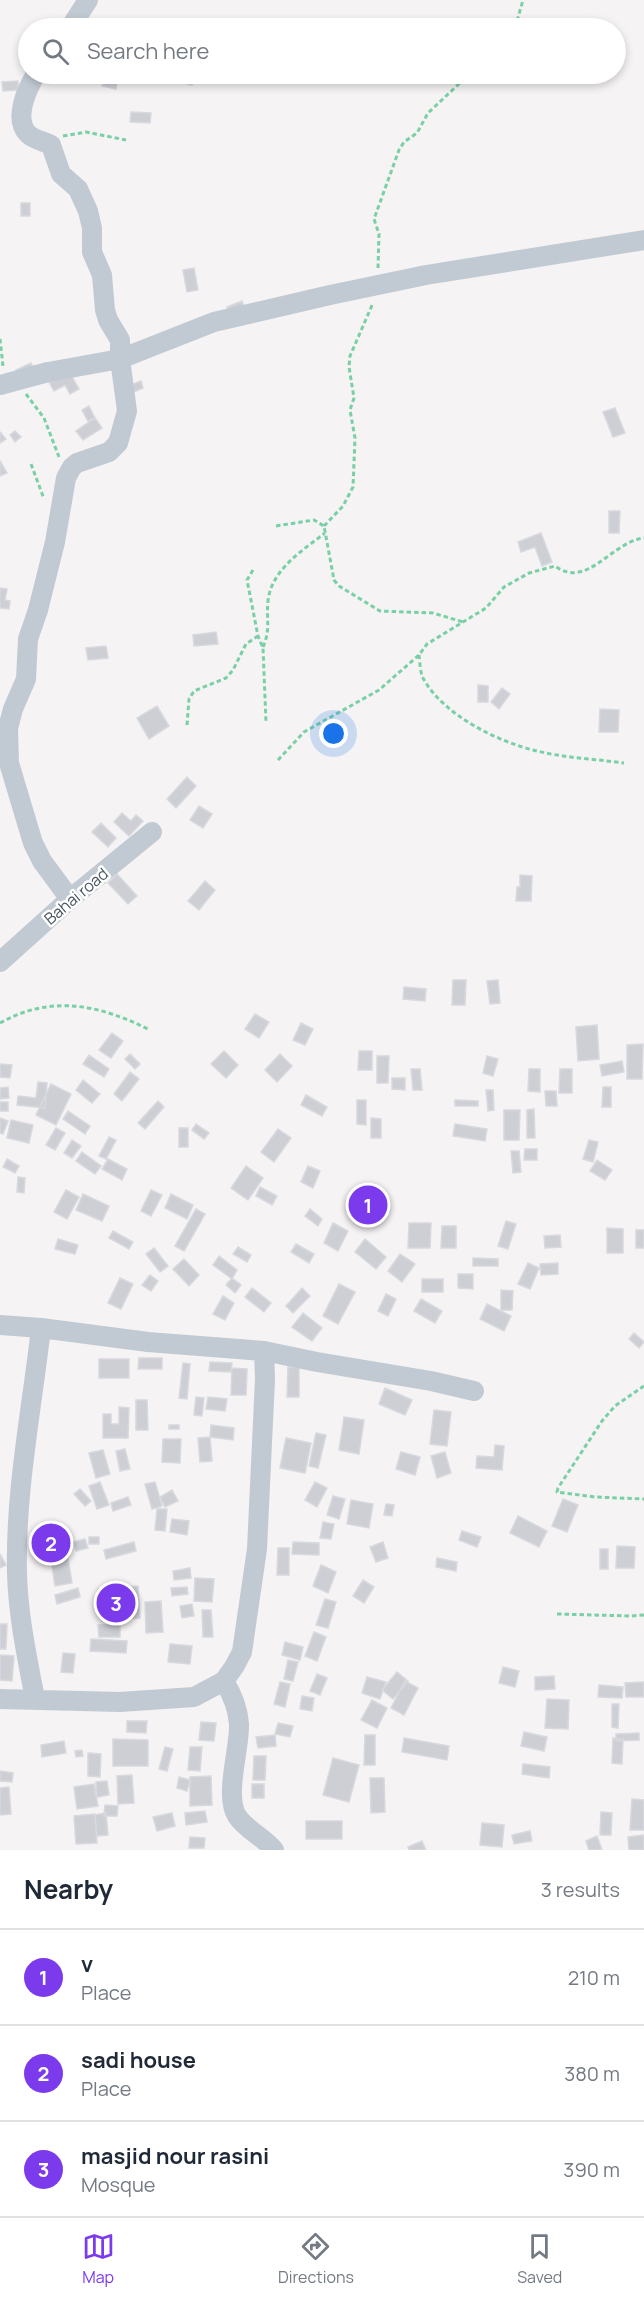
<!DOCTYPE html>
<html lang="en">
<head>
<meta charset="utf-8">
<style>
	body { margin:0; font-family:Manrope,sans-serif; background:#f6f6f7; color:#1f2937 }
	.you { position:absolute; left:334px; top:734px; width:21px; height:21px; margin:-15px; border:4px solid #fff; border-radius:50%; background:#1a73e8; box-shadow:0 0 0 9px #1a73e833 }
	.badge { display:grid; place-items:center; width:39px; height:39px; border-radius:50%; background:#7c3aed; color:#fff; font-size:20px; font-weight:700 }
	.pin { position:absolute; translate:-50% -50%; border:3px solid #fff; box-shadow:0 2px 6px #0006 }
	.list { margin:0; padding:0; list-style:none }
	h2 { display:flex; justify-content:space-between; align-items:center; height:78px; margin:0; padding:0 24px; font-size:26px }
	h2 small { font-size:20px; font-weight:400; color:#747a83 }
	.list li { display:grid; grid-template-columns:39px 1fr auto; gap:18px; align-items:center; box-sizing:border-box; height:96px; padding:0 24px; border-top:2px solid #e0e1e3 }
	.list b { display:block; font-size:22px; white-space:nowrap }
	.list p { margin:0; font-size:20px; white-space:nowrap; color:#747a83 }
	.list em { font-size:20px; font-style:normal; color:#747a83 }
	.icon { flex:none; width:33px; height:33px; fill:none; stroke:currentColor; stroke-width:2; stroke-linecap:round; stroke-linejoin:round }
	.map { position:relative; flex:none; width:644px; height:1850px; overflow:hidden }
	.search { position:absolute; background:#fff; box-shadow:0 3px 9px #0003; left:18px; right:18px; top:18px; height:66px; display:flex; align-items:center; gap:15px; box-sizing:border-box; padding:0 21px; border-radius:33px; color:#747a83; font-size:22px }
	.sheet { height:366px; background:#fff }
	nav { display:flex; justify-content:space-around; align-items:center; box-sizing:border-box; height:84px; border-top:2px solid #e0e1e3; background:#fff; font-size:16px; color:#747a83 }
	nav a { display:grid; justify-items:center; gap:3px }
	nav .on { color:#7c3aed }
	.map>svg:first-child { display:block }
</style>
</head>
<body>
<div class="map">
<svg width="644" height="1850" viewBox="0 0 644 1850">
	<rect width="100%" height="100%" fill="#f5f3f3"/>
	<path fill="#cdcfd5" stroke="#d7d9de" stroke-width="1.5" d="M105,74H119L116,89L102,86Z
		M177,74H194L192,85L176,81Z
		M18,81V90L3,91L2,82Z
		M131,112L151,113L150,123L130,122Z
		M21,203H30V216H21Z
		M194,268L198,290L187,292L183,270Z
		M242,301L246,312L230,317L227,307Z
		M31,363L35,370L20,377L16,370Z
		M68,370L79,389L70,394L65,385L54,391L49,382Z
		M141,381L143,388L129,394L126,387Z
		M89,406L95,418L88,421L82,410Z
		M615,408L625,433L613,437L603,412Z
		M95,418L102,428L83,440L76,431Z
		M15,431L21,437L15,442L10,435Z
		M0,432L6,439L0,443Z
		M0,461L7,473L0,476Z
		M609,511H620L619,533H609Z
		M541,533L552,562L542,566L535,547L521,552L518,542Z
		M0,588L7,589L5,600L10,601L9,609L0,608Z
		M216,632L218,644L194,646L193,635Z
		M106,646L108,658L88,660L86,648Z
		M478,685L488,686V702H478Z
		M502,688L510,694L499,709L491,702Z
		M157,706L169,726L149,739L137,718Z
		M600,709L619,710L618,732H599Z
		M187,777L196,786L176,808L167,799Z
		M199,806L212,814L203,828L190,820Z
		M122,813L131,821L136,815L143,821L129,836L114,822Z
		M101,823L116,838L108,847L92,832Z
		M117,874L137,896L128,904L108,883Z
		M520,875L532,876L531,901H516L517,887H520Z
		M205,881L215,890L199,910L188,901Z
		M453,980H466L465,1005H452Z
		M498,980L500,1003L490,1004L487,981Z
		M404,987L426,989L425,1001L403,999Z
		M255,1014L269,1022L259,1038L245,1029Z
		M301,1023L313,1029L305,1045L293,1040Z
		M597,1025L599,1059L578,1061L576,1027Z
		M112,1033L123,1041L111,1058L99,1050Z
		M643,1044L642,1079H627V1045Z
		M224,1051L238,1065L226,1078L211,1064Z
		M359,1051H372V1070H358Z
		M130,1054L140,1064L135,1069L125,1059Z
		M280,1054L292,1066L277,1082L265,1070Z
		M89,1055L109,1069L104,1077L83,1064Z
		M377,1056H389L388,1083H377Z
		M487,1056L498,1059L493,1076L483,1073Z
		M622,1061L624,1072L602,1076L600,1065Z
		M0,1064L12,1065L10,1078L0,1077Z
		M411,1069H420L422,1090H413Z
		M529,1069H540V1092L528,1091Z
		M560,1069H572V1093H559Z
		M130,1072L139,1079L122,1101L114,1094Z
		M392,1078H405V1090L392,1089Z
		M83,1080L100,1094L92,1103L76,1090Z
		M38,1082L47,1083L45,1108L17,1105L18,1096L36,1098Z
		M51,1084L71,1094L56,1125L36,1115Z
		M8,1087L9,1098L0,1099V1088Z
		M603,1087H611V1107H602Z
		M486,1090H493L494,1110L488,1111Z
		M545,1091H556L557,1106H546Z
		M306,1095L327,1107L322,1116L301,1105Z
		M357,1100H366V1125L357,1124Z
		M455,1100L478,1101V1106H455Z
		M158,1101L164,1107L145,1129L138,1123Z
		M0,1102H8V1111H0Z
		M534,1109L535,1138H527V1110Z
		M504,1110H520L519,1140H504Z
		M68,1111L90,1126L85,1134L63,1119Z
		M0,1118L8,1121L3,1134L0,1133Z
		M371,1118L381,1119V1138H371Z
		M11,1120L33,1125L29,1143L7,1138Z
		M196,1124L209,1133L204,1139L192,1130Z
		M455,1124L487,1129L485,1141L453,1136Z
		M56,1128L65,1133L55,1150L46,1145Z
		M179,1128H188V1147H179Z
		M278,1129L291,1138L274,1162L261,1152Z
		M109,1137L116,1140L106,1159L99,1156Z
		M72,1140L81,1146L72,1158L64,1153Z
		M589,1140L598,1142L593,1162L583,1159Z
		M525,1149H537V1160H524Z
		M511,1151H519L521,1172L513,1173Z
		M82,1152L101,1166L95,1174L76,1161Z
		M7,1159L19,1166L15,1173L3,1167Z
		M108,1159L127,1169L122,1180L102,1169Z
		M597,1160L612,1170L605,1180L590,1171Z
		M246,1166L263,1178L248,1200L231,1188Z
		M308,1166L320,1171L313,1188L301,1182Z
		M18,1177L25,1178L24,1193L17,1192Z
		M260,1187L277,1196L272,1205L256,1196Z
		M66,1190L79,1197L67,1219L54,1212Z
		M151,1190L162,1195L151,1216L141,1211Z
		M368,1192L378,1198L368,1217L357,1211Z
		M83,1194L109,1206L102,1221L76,1210Z
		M171,1194L193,1205L187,1219L165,1208Z
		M196,1209L205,1214L184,1251L175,1246Z
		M310,1209L322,1219L318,1226L305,1216Z
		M506,1221L516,1224L508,1249L498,1246Z
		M333,1223L348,1231L338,1251L324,1243Z
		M409,1223H431L430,1248H408Z
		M442,1226H456V1248H441Z
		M607,1228L623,1229V1253H607Z
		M636,1230H644V1248H636Z
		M113,1231L133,1242L129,1249L109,1238Z
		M560,1235L561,1247L545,1248L544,1236Z
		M58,1239L78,1245L75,1254L55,1249Z
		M365,1239L386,1257L376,1269L355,1252Z
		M296,1244L314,1254L309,1263L291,1252Z
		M238,1247L251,1255L247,1262L233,1254Z
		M154,1248L168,1266L160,1272L146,1254Z
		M400,1254L415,1264L402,1282L388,1271Z
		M219,1256L237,1270L232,1279L213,1265Z
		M473,1258L498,1259V1266H473Z
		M184,1259L199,1275L189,1286L173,1269Z
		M528,1263L539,1268L530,1289L518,1284Z
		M558,1263V1274L541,1275L540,1264Z
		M458,1274H473V1289L458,1288Z
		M150,1275L158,1281L151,1291L142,1285Z
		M120,1278L133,1284L121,1309L108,1303Z
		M232,1278L241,1285L235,1293L226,1285Z
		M422,1279H443V1292H422Z
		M339,1284L355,1292L338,1324L323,1316Z
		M252,1288L271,1303L264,1312L245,1297Z
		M302,1288L310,1296L293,1313L286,1306Z
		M501,1290L513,1291L512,1310H501Z
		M386,1294L396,1299L388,1316L378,1311Z
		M223,1296L234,1303L225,1320L213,1314Z
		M421,1299L442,1311L435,1323L414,1311Z
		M487,1304L511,1316L504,1331L480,1319Z
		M303,1313L322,1328L312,1341L292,1327Z
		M634,1333L644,1342L639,1348L629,1339Z
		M139,1358H162V1369H138Z
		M99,1359H129V1378H99Z
		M210,1362L232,1363L231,1372L209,1371Z
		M183,1363L190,1364L187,1399L179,1398Z
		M288,1367H299V1397H287Z
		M232,1368L247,1369L246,1395H231Z
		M385,1388L412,1400L405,1415L379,1404Z
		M196,1397L204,1398L202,1416L194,1415Z
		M208,1397L227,1399L225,1411L206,1409Z
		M136,1400H147L148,1430H136Z
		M119,1407L129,1408L128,1438H103V1414H111V1424H119Z
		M434,1410L451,1412L447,1446L430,1444Z
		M344,1417L364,1420L359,1454L339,1450Z
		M169,1425H179V1429H169Z
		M211,1425L234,1428L233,1440L210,1437Z
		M316,1433L326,1435L318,1468L309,1466Z
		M210,1437L212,1461L200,1462L198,1438Z
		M286,1438L311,1443L305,1473L280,1468Z
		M163,1439H181L180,1463L162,1462Z
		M495,1445L504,1446L502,1470L476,1468L477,1456L494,1457Z
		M125,1449L130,1469L120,1471L116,1451Z
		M103,1450L110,1474L96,1478L89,1453Z
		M401,1452L420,1457L415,1475L396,1469Z
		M445,1452L451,1473L437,1478L431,1456Z
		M100,1482L109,1505L97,1509L89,1486Z
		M155,1482L162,1506L152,1509L145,1484Z
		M315,1482L327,1488L317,1507L305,1500Z
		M80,1489L91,1501L85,1506L74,1494Z
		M172,1490L178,1501L165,1507L160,1497Z
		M333,1496L345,1499L339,1519L327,1515Z
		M128,1497L131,1505L113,1511L111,1503Z
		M563,1499L578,1505L567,1532L552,1526Z
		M351,1500L373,1504L369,1528L347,1524Z
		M386,1504L394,1505L392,1516L384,1515Z
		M157,1509H167L165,1531L155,1530Z
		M518,1516L547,1531L539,1547L510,1533Z
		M172,1519L189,1521L187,1535L170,1532Z
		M323,1522L334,1524L331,1539L320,1538Z
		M55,1527L61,1555L47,1558L41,1530Z
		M462,1531L481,1537L477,1547L459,1540Z
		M89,1537H99V1544H89Z
		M85,1539L88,1548L76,1551L73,1542Z
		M134,1542L136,1551L106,1559L104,1550Z
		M293,1542L319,1543V1555L292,1554Z
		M383,1542L388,1558L376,1562L370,1547Z
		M617,1546L635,1547L634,1568H616Z
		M278,1548H289V1575H277Z
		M600,1549H608V1569H600Z
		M0,1554L6,1565L0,1568Z
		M68,1558L72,1583L55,1586L51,1560Z
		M437,1558L457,1562L456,1571L436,1567Z
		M321,1565L336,1572L328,1593L313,1586Z
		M190,1568L191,1578L174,1580L173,1571Z
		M195,1578L214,1579L212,1602L194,1601Z
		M363,1580L374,1587L364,1603L353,1596Z
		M138,1586L140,1618L102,1621L98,1589Z
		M187,1587L188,1594L172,1596L171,1588Z
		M78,1588L80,1597L57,1604L55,1595Z
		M325,1599L336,1602L328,1628L316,1625Z
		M161,1601L163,1632L146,1633L145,1602Z
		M192,1604L194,1616L182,1618L180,1606Z
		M202,1610H211L213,1637H203Z
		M0,1624H7L6,1649H0Z
		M120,1624V1637H99L98,1625Z
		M314,1632L326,1637L317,1661L305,1656Z
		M91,1639L127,1641L126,1653L90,1651Z
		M285,1642L303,1647L300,1660L282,1655Z
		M170,1644L192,1646L190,1664L168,1662Z
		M63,1653L75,1654L73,1673L61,1672Z
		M0,1655L14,1656L12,1681L0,1680Z
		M288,1660L298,1662L293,1681L284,1679Z
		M503,1667L519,1671L515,1687L499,1683Z
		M397,1672L408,1681L393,1699L382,1690Z
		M317,1674L327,1678L320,1695L310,1691Z
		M554,1676L555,1689L535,1690V1677Z
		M367,1677L386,1682L380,1699L362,1693Z
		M405,1681L418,1688L404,1715L391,1708Z
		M280,1682L290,1684L285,1707L274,1704Z
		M644,1682V1697H626L625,1683Z
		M599,1685L623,1687L622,1698L598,1697Z
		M302,1696L314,1698L312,1711L300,1709Z
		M547,1699L569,1700L568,1729L545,1728Z
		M372,1700L387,1708L377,1728L361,1720Z
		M612,1704H619L618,1728L612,1727Z
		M127,1721H147L146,1733L127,1732Z
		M201,1722L216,1723L214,1741L199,1740Z
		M278,1723L293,1726L290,1737L275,1734Z
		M524,1732L547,1737L544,1751L521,1746Z
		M639,1733V1740L616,1741V1734Z
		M275,1735L276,1746L258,1748L256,1737Z
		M365,1735H375V1765H364Z
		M404,1738L449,1746L447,1760L402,1752Z
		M613,1738L623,1739L622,1764L612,1763Z
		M113,1739L148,1740V1766H113Z
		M64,1741L66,1753L42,1757L41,1745Z
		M165,1747L173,1749L167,1771L159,1769Z
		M190,1747H202L200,1771L188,1770Z
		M82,1750L83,1756L76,1757L75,1751Z
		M88,1753L101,1754L100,1777L88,1776Z
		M254,1756H266L265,1780H253Z
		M333,1758L359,1765L349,1802L323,1795Z
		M523,1764L550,1767L549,1778L522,1774Z
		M0,1771L13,1773L12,1782L0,1781Z
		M132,1775L134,1803L118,1804L117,1776Z
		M211,1776L212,1805L190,1806V1777Z
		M179,1777L190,1780L187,1791L177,1788Z
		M370,1778H384L385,1812L371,1813Z
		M107,1781L109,1795L97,1797L96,1782Z
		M94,1784L98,1806L77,1809L74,1787Z
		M252,1784H264V1798H252Z
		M9,1787L11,1814L0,1815V1788Z
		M632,1799L644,1800V1830H630Z
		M105,1805L118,1806L117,1816H104Z
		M205,1811L207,1822L186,1825L185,1813Z
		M601,1812L612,1813L611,1835H600Z
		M106,1813L108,1835L97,1836L95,1815Z
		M172,1813L175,1826L157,1831L153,1817Z
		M95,1814L97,1843L76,1844L74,1816Z
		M306,1821H342V1839H306Z
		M482,1823L504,1825L502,1847L480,1845Z
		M530,1831L532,1841L514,1844L512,1835Z
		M644,1835V1850H629L628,1837Z
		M597,1836L602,1850H589L586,1841Z
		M190,1837L205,1838L204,1848H189Z
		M422,1841L426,1850H409L408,1847Z"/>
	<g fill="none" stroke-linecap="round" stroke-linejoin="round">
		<path stroke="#7ad0a6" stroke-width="3" stroke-dasharray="4.5 3" stroke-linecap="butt" d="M515,28L523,0
			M63,136L86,132L126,140
			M378,268L379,234L374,219L399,150L404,142L417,133L428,113L462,81L473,74
			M0,339L3,366
			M26,394L44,418L59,457
			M31,464L44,499
			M276,526L314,520L324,526L334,580L339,586L380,611L433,613L463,622
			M324,526L343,506L353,487L355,438L350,410L354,398L349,367L350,356L373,303
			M253,570L247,580L258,636L263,648L266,722
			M263,647C271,629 266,619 268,601C271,570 303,550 325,533
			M419,655C420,662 420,672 423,678C443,715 498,742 537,751C565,758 595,759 624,763
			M187,725L189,699L194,691L226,678L233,670L246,644L258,636
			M278,760L304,732L379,690L419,655L427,644L486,608L504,587L529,573L555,566C587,590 611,542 644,538
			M0,1023C52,994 100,1005 150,1030
			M644,1386L615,1406L602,1421L558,1488L557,1492L595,1497L644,1499
			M557,1614L631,1616L644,1615"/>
		<path stroke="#c1cad2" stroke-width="20" d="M70,28L88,0
			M36,74C27,89 13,119 28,134C34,140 44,141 51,145L61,174L78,189L88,211L92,228V252L102,275L105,310L108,320L120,340V359L127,411L118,443L109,452L77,463L72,467L66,478L55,542L38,610L28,639L26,679L13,709L8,728L9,763L33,843L42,861L70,899
			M0,385L48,372L120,359L214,322L330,295L426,275L644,240
			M0,962L70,899L152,832
			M0,1325L41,1328L148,1342L264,1351L317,1362L431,1381L474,1391
			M224,1681C232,1694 238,1709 239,1724C240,1749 224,1795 237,1816C246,1830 264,1837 274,1850
			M0,1699L120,1702L194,1697L224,1681L234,1667L242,1652L257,1549L265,1379L264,1351
			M35,1699C27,1657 18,1615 17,1573C15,1492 32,1408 41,1328"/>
	</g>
	<g text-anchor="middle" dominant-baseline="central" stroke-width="5" stroke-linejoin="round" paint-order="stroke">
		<g font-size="16" fill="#4a5661" stroke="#fff">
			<text transform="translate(76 896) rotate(-40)">Bahai road</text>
		</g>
	</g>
</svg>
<div class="you"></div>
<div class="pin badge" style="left:368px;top:1205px">1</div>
<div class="pin badge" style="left:51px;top:1543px">2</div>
<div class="pin badge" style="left:116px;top:1603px">3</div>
<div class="search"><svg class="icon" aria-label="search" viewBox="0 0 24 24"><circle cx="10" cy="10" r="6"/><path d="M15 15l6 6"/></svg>Search here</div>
</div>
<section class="sheet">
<h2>Nearby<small>3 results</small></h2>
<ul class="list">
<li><span class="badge">1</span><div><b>v</b><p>Place</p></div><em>210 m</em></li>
<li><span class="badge">2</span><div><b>sadi house</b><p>Place</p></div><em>380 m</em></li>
<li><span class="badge">3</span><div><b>masjid nour rasini</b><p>Mosque</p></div><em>390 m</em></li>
</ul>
</section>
<nav>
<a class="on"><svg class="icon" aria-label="map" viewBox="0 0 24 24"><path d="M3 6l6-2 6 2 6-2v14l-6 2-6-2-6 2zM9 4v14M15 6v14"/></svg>Map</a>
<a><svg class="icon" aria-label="directions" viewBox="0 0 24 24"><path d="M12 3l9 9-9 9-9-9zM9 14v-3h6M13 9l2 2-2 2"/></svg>Directions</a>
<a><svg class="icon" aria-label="saved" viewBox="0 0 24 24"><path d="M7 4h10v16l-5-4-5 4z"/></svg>Saved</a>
</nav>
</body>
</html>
